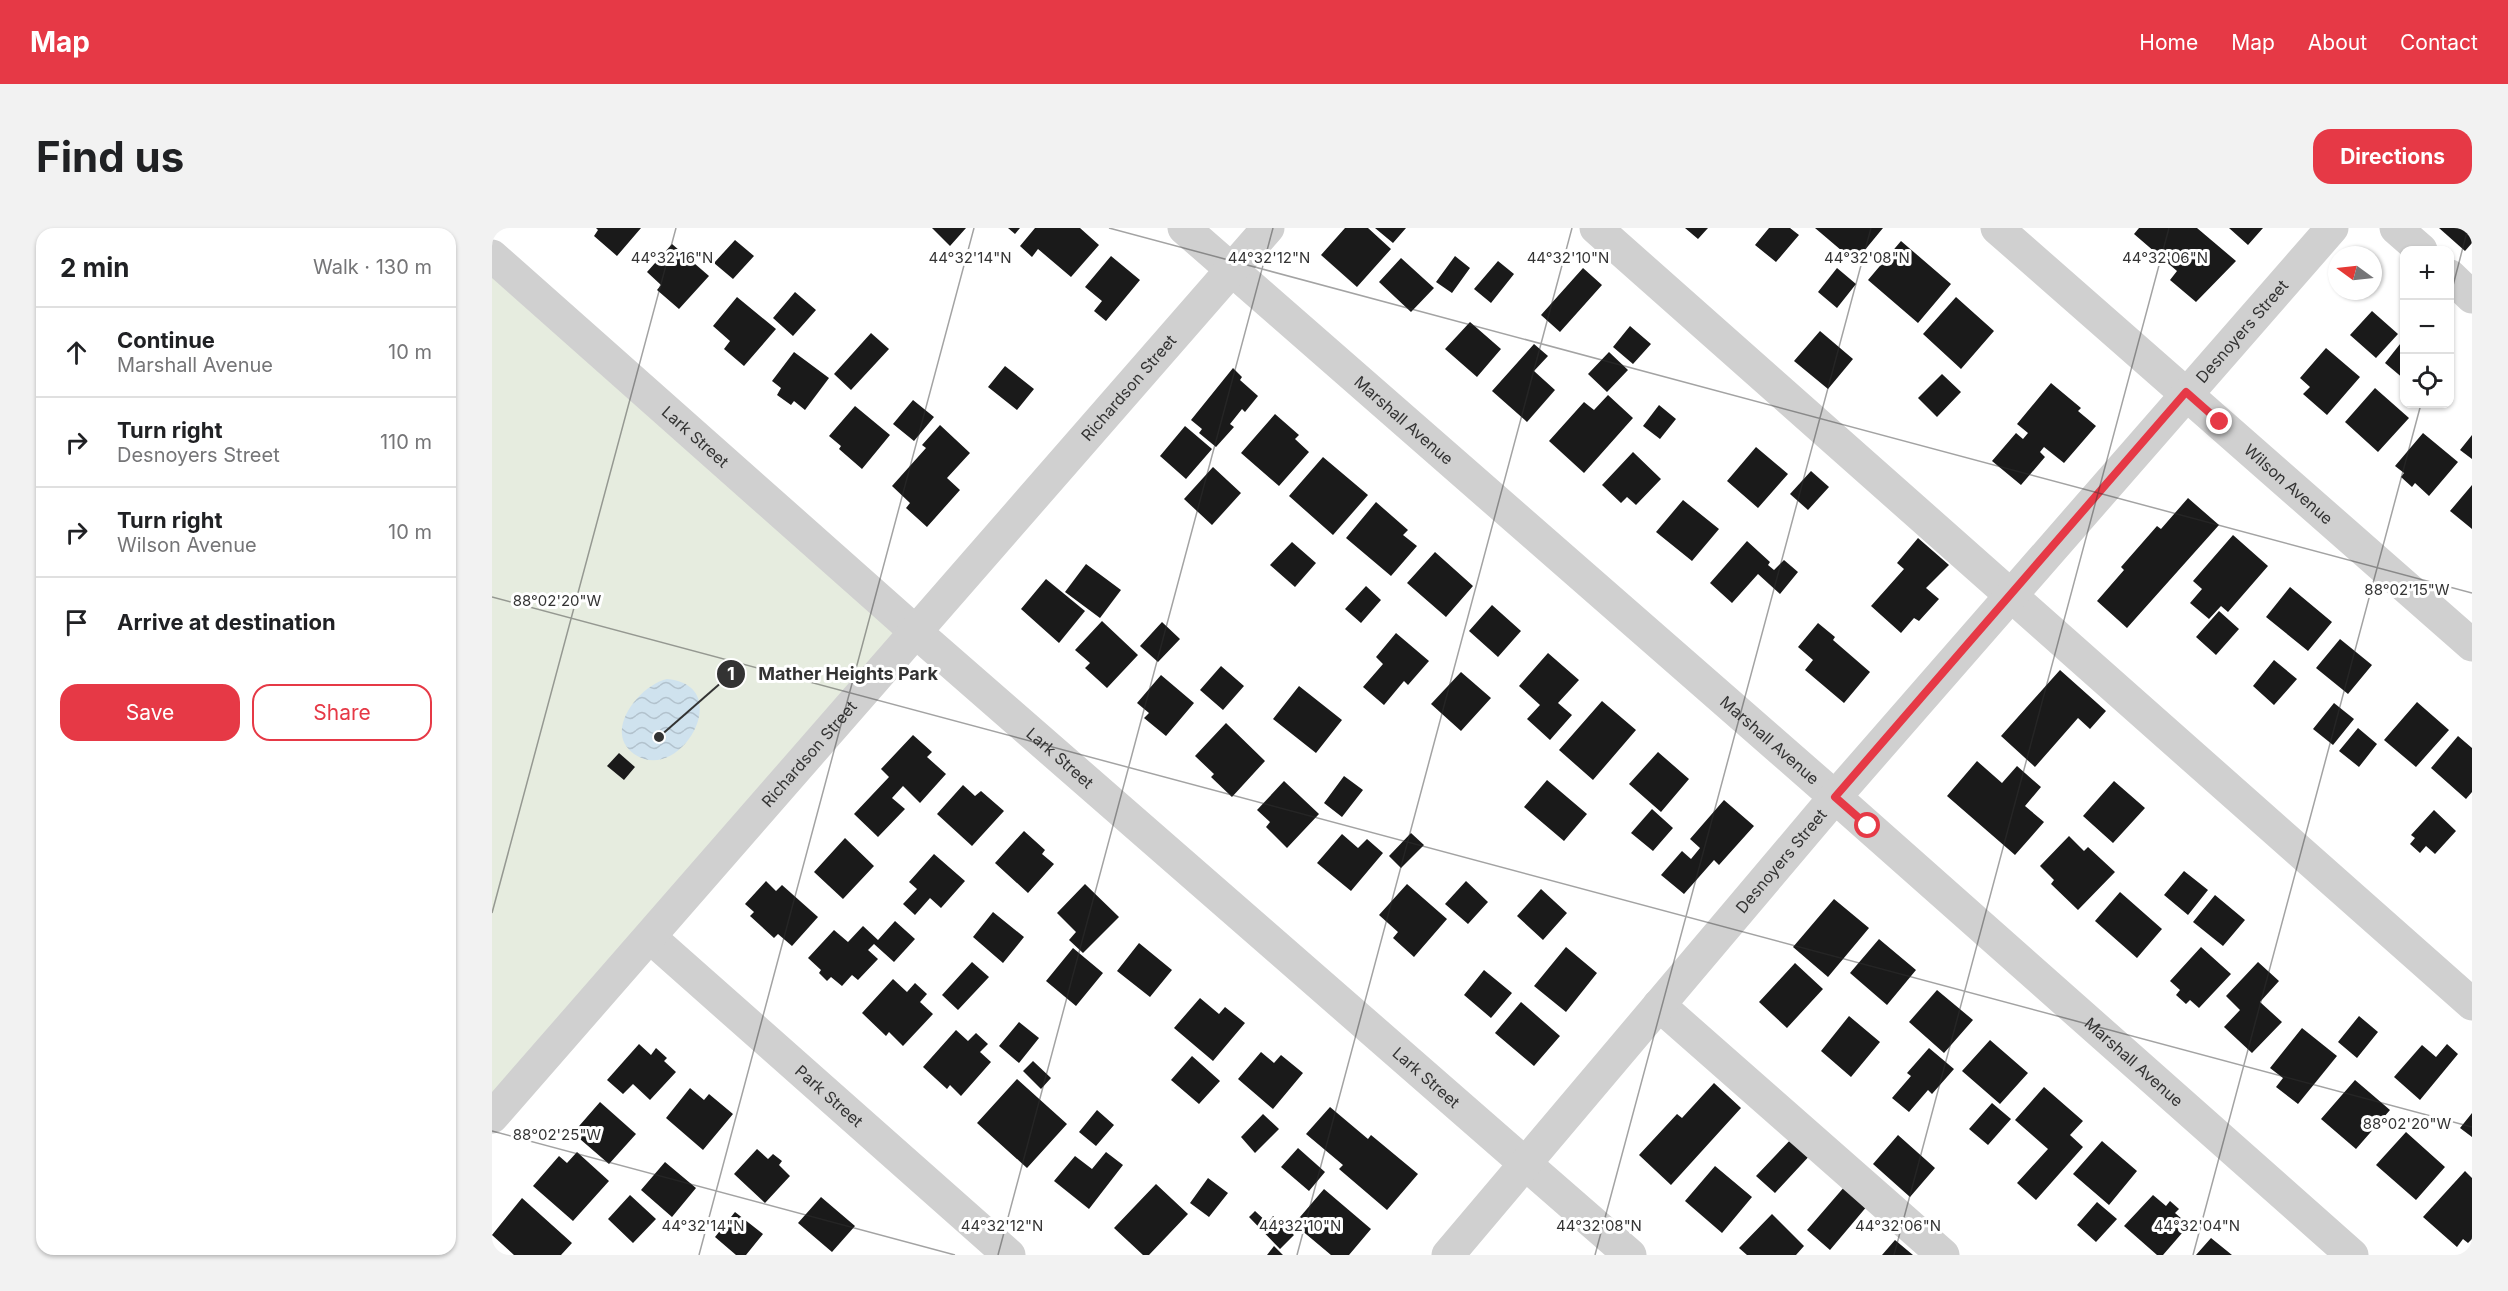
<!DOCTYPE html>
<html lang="en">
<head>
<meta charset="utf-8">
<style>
	body { margin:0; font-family:Inter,sans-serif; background:#f2f2f2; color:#202124 }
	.controls { position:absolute; right:18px; top:18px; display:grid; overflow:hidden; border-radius:12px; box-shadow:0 2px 4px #0004 }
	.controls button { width:54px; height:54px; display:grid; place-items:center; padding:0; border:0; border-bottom:2px solid #e0e0e0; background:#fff; color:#202124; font:30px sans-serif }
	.compass { position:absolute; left:1836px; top:18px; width:54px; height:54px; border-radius:50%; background:#fff; box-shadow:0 2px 4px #0004; rotate:285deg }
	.stop { position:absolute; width:18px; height:18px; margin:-14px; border:4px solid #e63946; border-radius:50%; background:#fff }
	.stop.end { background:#e63946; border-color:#fff; box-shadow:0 2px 6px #0008 }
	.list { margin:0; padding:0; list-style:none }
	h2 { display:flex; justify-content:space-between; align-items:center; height:78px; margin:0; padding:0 24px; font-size:26px }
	h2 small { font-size:20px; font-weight:400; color:#757577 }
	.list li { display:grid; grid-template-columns:39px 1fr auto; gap:18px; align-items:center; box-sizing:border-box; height:90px; padding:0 24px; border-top:2px solid #e0e0e0 }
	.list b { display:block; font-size:22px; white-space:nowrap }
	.list p { margin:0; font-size:20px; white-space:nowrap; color:#757577 }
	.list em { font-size:20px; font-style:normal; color:#757577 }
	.actions { display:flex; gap:12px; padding:18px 24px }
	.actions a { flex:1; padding:14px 0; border:2px solid #e63946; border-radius:18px; text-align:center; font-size:21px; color:#e63946 }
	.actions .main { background:#e63946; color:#fff }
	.icon { flex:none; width:33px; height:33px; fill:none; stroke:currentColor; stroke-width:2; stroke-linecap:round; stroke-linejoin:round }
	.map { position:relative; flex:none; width:1980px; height:1027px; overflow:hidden; border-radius:18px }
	header { display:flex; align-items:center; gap:36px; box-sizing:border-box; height:84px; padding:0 30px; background:#e63946; color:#fff }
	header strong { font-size:28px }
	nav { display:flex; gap:33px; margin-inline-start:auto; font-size:21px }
	.intro { display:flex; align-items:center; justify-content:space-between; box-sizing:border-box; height:144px; padding:0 36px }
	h1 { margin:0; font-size:42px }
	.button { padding:15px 27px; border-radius:18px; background:#e63946; color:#fff; font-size:21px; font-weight:700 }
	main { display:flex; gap:36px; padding:0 36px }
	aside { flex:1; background:#fff; border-radius:18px; box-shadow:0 2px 4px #0004 }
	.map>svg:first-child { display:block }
</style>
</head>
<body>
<header>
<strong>Map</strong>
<nav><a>Home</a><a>Map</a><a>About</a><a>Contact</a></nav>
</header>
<div class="intro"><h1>Find us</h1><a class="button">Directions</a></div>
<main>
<aside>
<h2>2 min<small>Walk · 130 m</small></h2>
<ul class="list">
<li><svg class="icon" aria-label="ahead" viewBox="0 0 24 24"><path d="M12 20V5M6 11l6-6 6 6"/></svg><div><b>Continue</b><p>Marshall Avenue</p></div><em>10 m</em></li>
<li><svg class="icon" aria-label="right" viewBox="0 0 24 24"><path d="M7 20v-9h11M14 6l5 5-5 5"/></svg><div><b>Turn right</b><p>Desnoyers Street</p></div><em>110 m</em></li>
<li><svg class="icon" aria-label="right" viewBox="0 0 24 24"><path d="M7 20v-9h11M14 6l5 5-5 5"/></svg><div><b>Turn right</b><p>Wilson Avenue</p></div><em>10 m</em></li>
<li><svg class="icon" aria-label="arrive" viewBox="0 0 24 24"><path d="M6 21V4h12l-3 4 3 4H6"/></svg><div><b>Arrive at destination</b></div></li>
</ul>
<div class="actions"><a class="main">Save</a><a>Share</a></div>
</aside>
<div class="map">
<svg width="1980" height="1027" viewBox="0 0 1980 1027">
	<defs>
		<pattern id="water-waves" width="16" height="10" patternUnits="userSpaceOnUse" patternTransform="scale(1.5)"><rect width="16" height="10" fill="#cfe2ee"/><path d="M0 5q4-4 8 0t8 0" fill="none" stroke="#b2c2cd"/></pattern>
	</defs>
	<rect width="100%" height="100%" fill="#fff"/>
	<path fill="#e6ecdf" d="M0,28L425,405L0,889Z"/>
	<path fill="url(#water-waves)" d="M175,451C245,457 188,558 142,526C110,503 148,457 175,451Z"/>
	<path fill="#1a1a1a" d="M104,0H149L125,28L102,8L106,2Z
		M440,0H474L458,18Z
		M516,0H528L523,6Z
		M543,0H588L607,17L579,49L546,21L540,29L528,18Z
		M853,0H876L899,21L865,59L829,27Z
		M883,0H914L901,15Z
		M1193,0H1216L1206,11Z
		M1277,0H1298L1307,7L1284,34L1263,17Z
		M1323,0H1391L1363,34Z
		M1647,0H1705L1744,33L1704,74L1678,52L1685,43L1642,6Z
		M1737,0H1771L1756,17Z
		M1947,0H1980V15L1973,23Z
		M243,12L262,28L241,51L222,35Z
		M1409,13L1459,56L1426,95L1376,52Z
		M180,16L217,48L187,81L165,62L169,57L155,44Z
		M619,28L648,52L614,93L602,83L610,73L593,59Z
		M963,28L978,40L960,65L944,54Z
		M909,30L942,60L919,84L887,54Z
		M1006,33L1022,46L999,75L982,61Z
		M1091,40L1110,57L1068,104L1049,87Z
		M1345,40L1364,56L1345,80L1326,64Z
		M303,64L324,82L301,108L281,90Z
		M245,69L284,101L252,138L232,121L238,113L221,98Z
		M1464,69L1502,103L1469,141L1431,106Z
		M1880,83L1906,106L1884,130L1858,107Z
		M978,94L1009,121L985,149L953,121Z
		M1138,98L1159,116L1141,136L1121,119Z
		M1328,103L1361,131L1336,161L1302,133Z
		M379,105L397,121L359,162L342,146Z
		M1912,111V151L1893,135Z
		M1042,116L1056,128L1042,143L1063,162L1035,194L1000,163Z
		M1834,120L1868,149L1835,187L1811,166L1818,159L1808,150Z
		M302,124L337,150L313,182L302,173L299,177L285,167L289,160L280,153Z
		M1117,124L1136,142L1115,164L1096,146Z
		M513,138L542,161L525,182L496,159Z
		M741,140L750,149L748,152L766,168L753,184L750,181L738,196L742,199L724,219L707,205L710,201L699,192Z
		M1450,146L1469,164L1445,189L1426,170Z
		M1559,155L1589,180L1586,183L1604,198L1572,235L1552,219L1548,224L1553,229L1529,257L1500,233L1524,205L1531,211L1536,205L1525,196Z
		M1883,160L1917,190L1886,224L1853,194Z
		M1116,167L1141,190L1092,245L1057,213L1092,174L1102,182Z
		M421,172L442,189L422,213L401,196Z
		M1167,177L1184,191L1168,211L1151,198Z
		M363,178L398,207L370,241L347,221L349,218L337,208Z
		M783,186L807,207L803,211L817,224L787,258L749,225Z
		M448,197L478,225L455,250L468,262L435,299L414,280L418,275L400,258L434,220L430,217Z
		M693,198L720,221L694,251L668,228Z
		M1931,205L1966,234L1937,268L1923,255L1920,259L1909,249L1912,245L1903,238Z
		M1980,207V231L1968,222Z
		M1264,219L1296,246L1266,280L1235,253Z
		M1141,224L1169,251L1144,277L1135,269L1129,275L1110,257Z
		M831,229L876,267L841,307L797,268Z
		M721,239L749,265L720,297L692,271Z
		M1319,243L1337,259L1316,282L1298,266Z
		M1980,257V301L1958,283Z
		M1696,270L1727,297L1635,400L1605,373L1632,342L1629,339L1665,298L1669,301Z
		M1191,272L1227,301L1200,333L1164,304Z
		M884,274L916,302L911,307L925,318L899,348L854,310Z
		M1741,307L1776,338L1736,384L1729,378L1717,391L1698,375L1710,361L1701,353Z
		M1426,310L1457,337L1434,360L1447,371L1427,393L1422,390L1409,405L1379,378L1412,341L1405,335Z
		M1255,313L1278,334L1276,337L1282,342L1292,332L1306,344L1288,366L1266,346L1240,375L1218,355Z
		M800,314L824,335L803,359L778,337Z
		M943,324L981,358L954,389L915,355Z
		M594,336L629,362L608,390L573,364Z
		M554,351L593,383L567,415L529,381Z
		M874,358L889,372L869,395L853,381Z
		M1798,359L1840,394L1816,423L1774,389Z
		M1000,377L1029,403L1006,429L977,403Z
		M1727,383L1747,401L1724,427L1704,409Z
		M610,393L646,427L615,460L593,440L598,435L583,422Z
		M670,394L688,411L666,434L648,418Z
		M1326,395L1343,409L1341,412L1378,444L1352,475L1313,442L1321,432L1306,419Z
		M904,405L937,433L916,457L912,453L892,477L871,459L891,436L884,429Z
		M1848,411L1880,437L1856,466L1824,440Z
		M1056,425L1087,452L1066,475L1080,487L1058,512L1035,491L1048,477L1027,458Z
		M1782,432L1805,451L1782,477L1761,458Z
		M729,438L752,458L731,482L708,462Z
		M1568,442L1614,483L1598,501L1586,490L1543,539L1509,508Z
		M969,444L999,470L969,503L939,476Z
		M669,447L702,475L674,508L652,490L657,485L645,475Z
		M807,458L850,492L824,525L781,491Z
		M1110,473L1144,502L1101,552L1067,522Z
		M1925,474L1957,502L1924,539L1892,512Z
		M1842,475L1862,491L1841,517L1821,501Z
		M734,495L773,533L740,569L719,549L722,546L703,528Z
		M1866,500L1885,516L1867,539L1847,523Z
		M421,507L440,524L435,529L454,546L428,575L411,558L400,570L413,581L386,609L362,586L397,549L389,541Z
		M1966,508L1980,520V564L1974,571L1939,540Z
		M1166,524L1197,551L1169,584L1137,556Z
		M127,525L143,539L132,552L115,538Z
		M1485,533L1510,555L1525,538L1549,559L1533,578L1552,594L1523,627L1455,568Z
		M852,548L871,562L850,589L832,575Z
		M1055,552L1095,586L1072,613L1032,579Z
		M792,553L827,586L795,620L774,599L778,594L765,582Z
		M1622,553L1653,580L1621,615L1591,588Z
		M471,557L483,568L489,563L512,583L480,618L445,586Z
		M1232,572L1262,598L1227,637L1222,632L1192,666L1169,647L1190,623L1199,631L1208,620L1198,611Z
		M1160,581L1181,600L1161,623L1139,605Z
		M1942,582L1964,603L1943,626L1934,618L1928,625L1918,616L1923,610L1919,607Z
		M532,603L553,622L550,626L562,636L536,665L503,635Z
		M919,605L932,617L909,640L897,628Z
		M850,606L866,620L875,611L891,625L859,663L825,635Z
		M1577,608L1592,623L1596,619L1623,644L1586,682L1559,656L1562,652L1548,638Z
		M353,610L382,638L351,671L322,644Z
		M442,626L473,653L449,680L438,670L423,687L411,676L425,661L417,654Z
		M1692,643L1716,662L1696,687L1672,667Z
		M274,653L284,663L290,657L326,689L300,718L286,706L282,710L258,688L262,684L253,676Z
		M974,653L996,674L976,696L953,676Z
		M593,656L627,689L591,725L577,712L584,704L565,685Z
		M915,656L955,691L922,729L901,710L906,704L887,687Z
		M1049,661L1075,685L1051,712L1025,688Z
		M1628,664L1670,701L1645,730L1603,693Z
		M1723,667L1753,692L1731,718L1701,694Z
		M1342,671L1377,700L1336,749L1301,719Z
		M501,684L532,709L511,735L481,709Z
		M403,693L423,711L402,734L382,716L376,722L386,731L366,752L360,747L350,758L339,749L335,753L327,745L329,742L316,730L342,702L356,714L371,698L386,712Z
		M1387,711L1424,742L1395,777L1358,745Z
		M647,715L680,742L658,769L625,743Z
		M1074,719L1105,745L1074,784L1042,758Z
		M1709,719L1739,746L1707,780L1698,772L1694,776L1684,767L1688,762L1678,753Z
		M581,720L611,745L584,778L554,753Z
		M480,734L497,749L466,782L450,767Z
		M1766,734L1787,753L1768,774L1790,794L1760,825L1732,799L1748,782L1734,768Z
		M1303,735L1331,761L1295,800L1267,774Z
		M992,742L1020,765L999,790L972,767Z
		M401,751L415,764L423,755L435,766L428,774L441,786L411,818L397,804L394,808L370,785Z
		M1445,762L1481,792L1452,825L1417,794Z
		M708,770L727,786L733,779L753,795L721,833L682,800Z
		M1029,774L1068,808L1042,838L1003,805Z
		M1357,788L1388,814L1359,849L1329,823Z
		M1867,788L1886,804L1865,830L1846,814Z
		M527,794L547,810L527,835L507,818Z
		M1810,800L1845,828L1806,876L1784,859L1791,850L1778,840Z
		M464,802L476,813L484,805L496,816L488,824L499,834L469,868L458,857L455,861L431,839Z
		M1498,812L1536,845L1508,876L1470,843Z
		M147,816L159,827L164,820L175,830L172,833L184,844L158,872L141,856L131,866L115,852Z
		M1955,816L1966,826L1928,872L1902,849L1930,817L1944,829Z
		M1437,820L1462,841L1440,866L1436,862L1417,884L1400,870L1419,848L1415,845Z
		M769,824L782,835L789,827L811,845L781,881L746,851Z
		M700,828L728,853L707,876L679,852Z
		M541,833L559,850L549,861L531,843Z
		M525,851L575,896L535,940L485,895Z
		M1863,852L1898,882L1864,921L1829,891Z
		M1222,855L1249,880L1179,957L1147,927L1185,886L1190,890Z
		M1552,859L1591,893L1578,907L1591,919L1544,972L1525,955L1556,921L1523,892Z
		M198,860L212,872L217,866L241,886L211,922L174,890Z
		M108,874L144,906L117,936L81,905Z
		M1500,875L1519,891L1496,917L1477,901Z
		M838,879L876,911L879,907L926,946L895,982L847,941L851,937L814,906Z
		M605,882L622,897L604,918L587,904Z
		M1980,885V909L1968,900Z
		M771,886L787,901L763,925L749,909Z
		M1914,904L1953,939L1924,972L1884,937Z
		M1303,907L1321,924L1283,965L1264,948Z
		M1406,907L1443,940L1418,969L1381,936Z
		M1610,913L1645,943L1617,977L1581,946Z
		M806,920L833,944L817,963L789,939Z
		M265,921L276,931L281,926L290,933L287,937L298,948L273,975L242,946Z
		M85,924L117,953L81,993L41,958L67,928L75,935Z
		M614,924L631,937L597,981L562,953L583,928L600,941Z
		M173,934L204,960L180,989L149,962Z
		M1223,938L1260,969L1230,1005L1193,973Z
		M1973,943L1980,950V1011L1976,1015L1971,1011L1965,1019L1931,989Z
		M716,950L736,965L717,989L698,975Z
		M664,956L696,986L657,1027H651L622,1000Z
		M1353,958L1376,977L1338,1022L1315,1002Z
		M832,961L879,1001L857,1027H839L802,996Z
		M138,967L164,991L141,1015L116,991Z
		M1661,967L1674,978L1678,973L1687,981L1683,985L1697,997L1671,1027H1665L1632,998Z
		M329,969L363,998L340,1024L306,995Z
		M30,970L80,1015L69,1027H22L0,1007Z
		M1605,974L1625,991L1604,1014L1585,997Z
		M763,983L776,995L781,988L802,1007L788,1021L757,989Z
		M243,984L271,1006L254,1027H244L223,1009Z
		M1280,986L1312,1018L1304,1027H1255L1247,1020Z
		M1719,1010L1740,1027H1704Z
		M1403,1012L1421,1027H1390Z
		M782,1018L791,1027H775Z"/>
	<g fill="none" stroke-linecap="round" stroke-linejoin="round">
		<g stroke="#d0d0d0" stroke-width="33">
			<path id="s1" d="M692,0L1343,569L1860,1027"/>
			<path d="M1104,0L1980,776"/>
			<path id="s2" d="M1505,0L1980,417"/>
			<path d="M1904,0L1929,22"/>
			<path id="s3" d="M0,28L425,405L1138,1027"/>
			<path d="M1958,48L1980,69"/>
			<path id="s4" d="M159,710L517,1027"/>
			<path d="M1167,777L1451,1027"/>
			<path id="s5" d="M0,889L776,0"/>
			<path id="s6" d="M956,1027L1343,569L1840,0"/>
		</g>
	</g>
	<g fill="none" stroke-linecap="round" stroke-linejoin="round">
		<path stroke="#e63946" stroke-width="8" d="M1376,598L1343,569L1694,164L1728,194"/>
	</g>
	<path fill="none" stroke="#333" stroke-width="1.5" stroke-opacity="0.45" d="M617,0L1980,365M1958,69L1976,0M0,369L1980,899M0,685L184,0M0,903L463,1027M207,1027L482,0M506,1027L781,0M805,1027L1080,0M1103,1027L1379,0M1402,1027L1677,0M1701,1027L1929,176"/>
	<g text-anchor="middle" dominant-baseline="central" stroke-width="6" stroke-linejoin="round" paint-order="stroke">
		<g font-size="16" fill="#333" stroke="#fff">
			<text stroke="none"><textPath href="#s6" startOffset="1218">Desnoyers Street</textPath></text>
			<text stroke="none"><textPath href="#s5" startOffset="968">Richardson Street</textPath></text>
			<text stroke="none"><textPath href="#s1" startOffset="292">Marshall Avenue</textPath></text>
			<text stroke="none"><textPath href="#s3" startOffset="272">Lark Street</textPath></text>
			<text stroke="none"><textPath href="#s2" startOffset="388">Wilson Avenue</textPath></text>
			<text stroke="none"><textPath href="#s1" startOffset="778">Marshall Avenue</textPath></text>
			<text stroke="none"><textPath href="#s5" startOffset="482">Richardson Street</textPath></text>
			<text stroke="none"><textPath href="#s3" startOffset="758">Lark Street</textPath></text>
			<text stroke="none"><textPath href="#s6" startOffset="516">Desnoyers Street</textPath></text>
			<text stroke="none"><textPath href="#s1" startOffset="1264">Marshall Avenue</textPath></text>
			<text stroke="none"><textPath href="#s3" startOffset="1244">Lark Street</textPath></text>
			<text stroke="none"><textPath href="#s4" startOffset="238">Park Street</textPath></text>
		</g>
	</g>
	<g font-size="15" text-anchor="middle" fill="#333" stroke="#fff" stroke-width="6" stroke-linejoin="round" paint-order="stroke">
		<text x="180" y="35">44°32'16"N</text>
		<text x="478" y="35">44°32'14"N</text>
		<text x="777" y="35">44°32'12"N</text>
		<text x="1076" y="35">44°32'10"N</text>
		<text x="1375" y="35">44°32'08"N</text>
		<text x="1673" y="35">44°32'06"N</text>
		<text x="1915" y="367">88°02'15"W</text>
		<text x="65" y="378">88°02'20"W</text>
		<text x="1915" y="901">88°02'20"W</text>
		<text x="65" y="912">88°02'25"W</text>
		<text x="211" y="1003">44°32'14"N</text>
		<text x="510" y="1003">44°32'12"N</text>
		<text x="808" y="1003">44°32'10"N</text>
		<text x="1107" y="1003">44°32'08"N</text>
		<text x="1406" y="1003">44°32'06"N</text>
		<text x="1705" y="1003">44°32'04"N</text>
	</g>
	<path fill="none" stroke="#333" stroke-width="2" d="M167 509L239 446"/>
	<g fill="#333" stroke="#fff" stroke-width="2">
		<circle cx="167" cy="509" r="6"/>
		<circle cx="239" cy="446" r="15"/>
	</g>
	<g font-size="18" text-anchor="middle" font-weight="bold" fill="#fff">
		<text x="239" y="452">1</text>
	</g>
	<g font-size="18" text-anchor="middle" font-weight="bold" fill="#333" stroke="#fff" stroke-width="6" stroke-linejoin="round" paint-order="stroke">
		<text x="356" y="452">Mather Heights Park</text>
	</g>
</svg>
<div class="controls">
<button>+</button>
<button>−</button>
<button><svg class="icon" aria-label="locate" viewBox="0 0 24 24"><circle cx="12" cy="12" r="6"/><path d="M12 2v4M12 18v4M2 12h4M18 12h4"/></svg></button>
</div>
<svg class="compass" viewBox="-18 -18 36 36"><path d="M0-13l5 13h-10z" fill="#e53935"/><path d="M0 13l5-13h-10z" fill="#757577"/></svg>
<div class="stop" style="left:1376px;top:598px"></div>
<div class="stop end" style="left:1728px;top:194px"></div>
</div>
</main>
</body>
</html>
